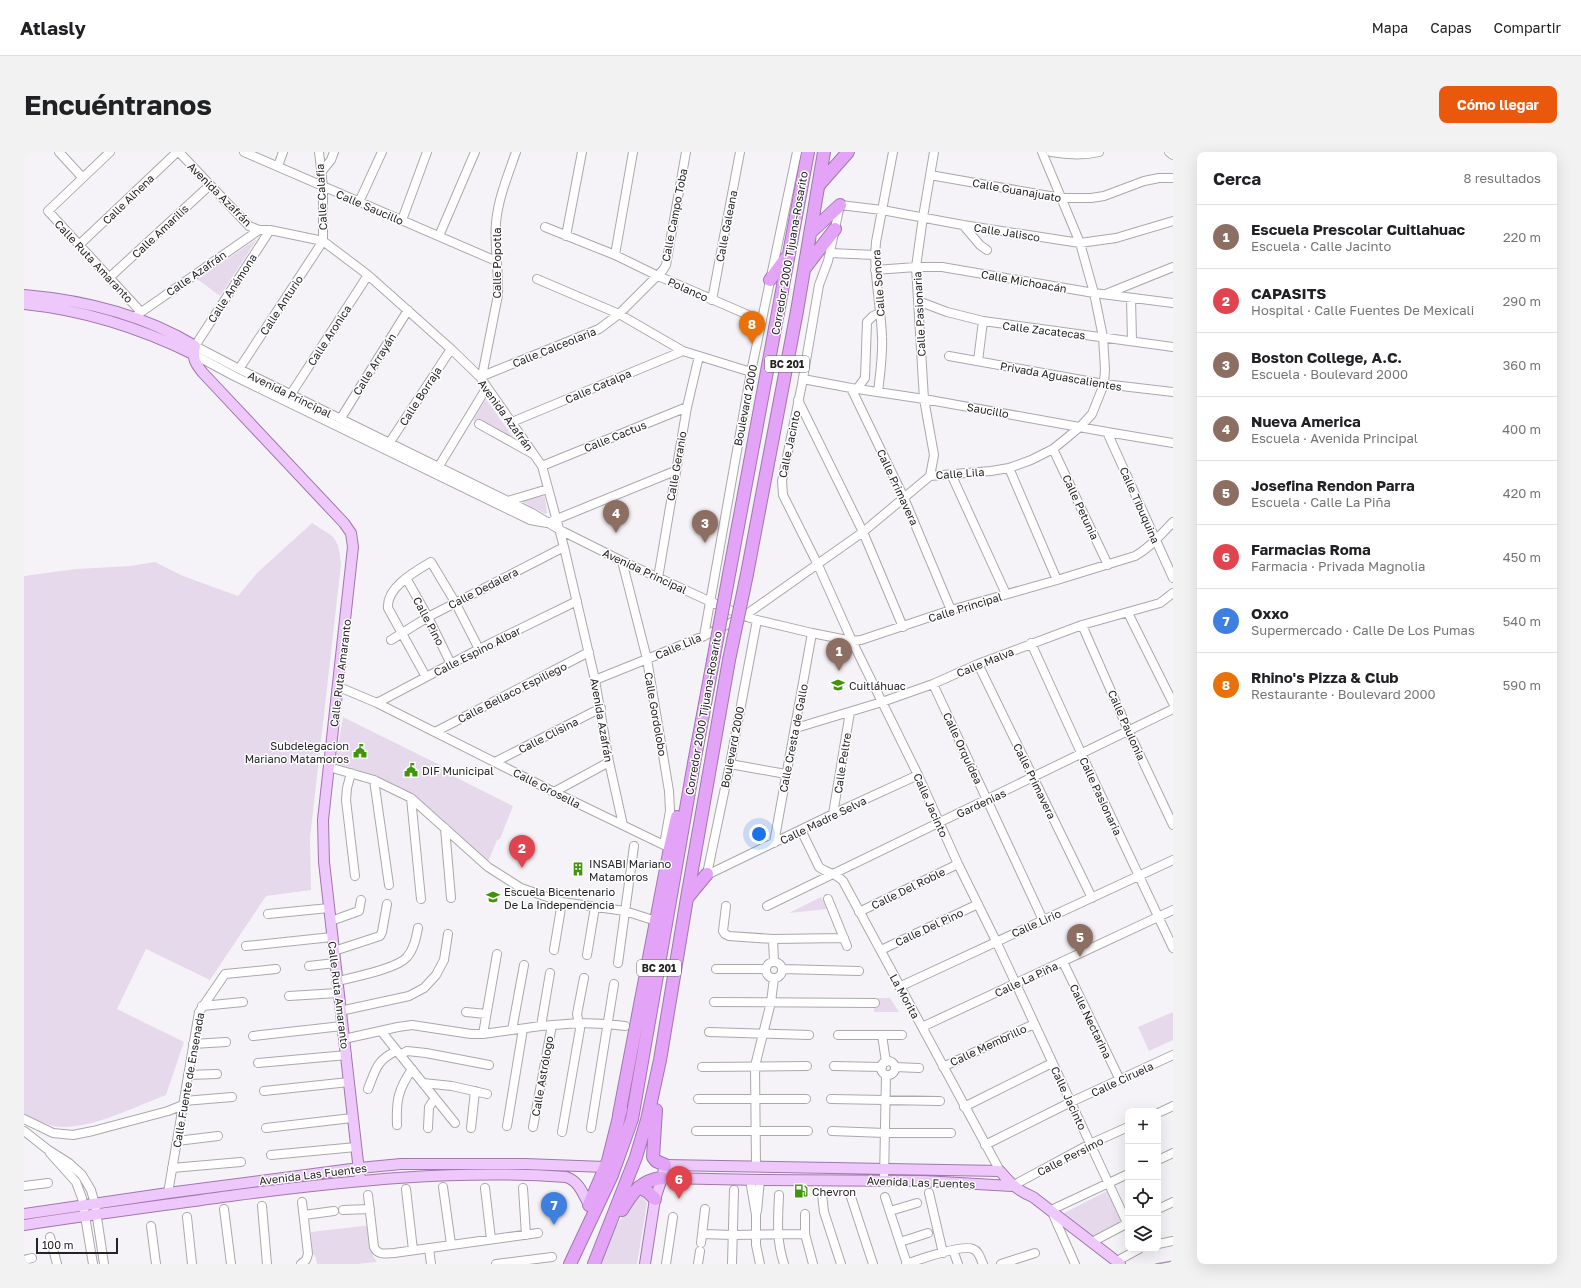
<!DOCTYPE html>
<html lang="es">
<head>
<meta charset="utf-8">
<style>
	body { margin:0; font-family:"Golos Text",sans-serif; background:#f2f2f2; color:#202124 }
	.controls { position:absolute; right:12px; bottom:12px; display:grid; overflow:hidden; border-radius:8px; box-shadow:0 4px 16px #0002 }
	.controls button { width:36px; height:36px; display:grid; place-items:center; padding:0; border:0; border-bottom:1px solid #e0e0e0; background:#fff; color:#202124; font:20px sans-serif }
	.scale { position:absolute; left:12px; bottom:10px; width:82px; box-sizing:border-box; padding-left:4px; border:2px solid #242325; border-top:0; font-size:11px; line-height:14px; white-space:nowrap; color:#242325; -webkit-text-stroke:3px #fff; paint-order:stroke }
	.you { position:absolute; left:735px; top:682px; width:14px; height:14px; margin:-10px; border:3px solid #fff; border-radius:50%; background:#1a73e8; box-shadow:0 0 0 6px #1a73e833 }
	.badge { display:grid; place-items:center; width:26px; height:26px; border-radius:50%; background:#ea580c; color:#fff; font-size:13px; font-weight:700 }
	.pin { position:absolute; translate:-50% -33px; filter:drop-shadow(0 1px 2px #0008) }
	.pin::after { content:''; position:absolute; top:21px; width:14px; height:12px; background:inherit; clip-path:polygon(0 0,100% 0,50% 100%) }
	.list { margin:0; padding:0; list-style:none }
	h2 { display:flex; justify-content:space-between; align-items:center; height:52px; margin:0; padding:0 16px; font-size:17px }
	h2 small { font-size:13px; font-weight:400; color:#757577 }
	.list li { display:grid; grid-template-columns:26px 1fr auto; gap:12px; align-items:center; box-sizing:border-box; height:64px; padding:0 16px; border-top:1px solid #e0e0e0 }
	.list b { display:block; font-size:15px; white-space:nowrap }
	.list p { margin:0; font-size:13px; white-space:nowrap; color:#757577 }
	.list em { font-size:13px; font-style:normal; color:#757577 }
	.icon { flex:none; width:22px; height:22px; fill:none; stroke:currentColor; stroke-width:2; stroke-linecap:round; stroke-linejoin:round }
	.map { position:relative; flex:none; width:1149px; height:1112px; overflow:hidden; border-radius:8px }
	header { display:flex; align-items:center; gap:24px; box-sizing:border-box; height:56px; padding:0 20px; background:#fff; border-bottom:1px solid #e0e0e0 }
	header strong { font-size:19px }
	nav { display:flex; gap:22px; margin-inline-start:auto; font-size:14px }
	.intro { display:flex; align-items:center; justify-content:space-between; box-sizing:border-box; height:96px; padding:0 24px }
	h1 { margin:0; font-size:28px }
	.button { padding:10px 18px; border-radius:8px; background:#ea580c; color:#fff; font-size:14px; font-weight:700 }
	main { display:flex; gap:24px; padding:0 24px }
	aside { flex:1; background:#fff; border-radius:8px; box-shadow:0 4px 16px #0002 }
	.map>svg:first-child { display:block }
</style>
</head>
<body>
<header>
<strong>Atlasly</strong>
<nav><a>Mapa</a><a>Capas</a><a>Compartir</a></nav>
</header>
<div class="intro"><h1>Encuéntranos</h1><a class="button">Cómo llegar</a></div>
<main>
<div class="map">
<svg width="1149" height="1112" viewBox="0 0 1149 1112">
	<rect width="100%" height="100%" fill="#f6f3f8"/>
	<path fill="#e7d9ec" d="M233,87L196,144L173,127Z
		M462,247L494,292L449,268Z
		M518,344L521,345L523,361L521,362L497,349Z
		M288,371C311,386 314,383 317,412L286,686L287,738L242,744L186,828L122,797L93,857L160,890L142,943C110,955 62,980 29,974C19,972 9,966 0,962V424L52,417L107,414L131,410L159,424L214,444L233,421Z
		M319,565L418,614L417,618L489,654L476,687L473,688L464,710C433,681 404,651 366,631C350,622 329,617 311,611Z
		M797,745L804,757L765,761Z
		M851,846H866L875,860H850Z
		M1149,860V888L1125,899L1114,875Z
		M1085,1038L1099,1071L1069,1087L1038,1062Z
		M616,1041L623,1051L613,1112H575L587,1083L611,1044Z
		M347,1073L349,1104L353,1110L334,1112H293L292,1106L288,1100L287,1080Z"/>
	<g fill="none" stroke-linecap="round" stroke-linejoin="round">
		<path stroke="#ab97b1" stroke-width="1.5" d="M1132,1112L1149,1109"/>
		<g stroke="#aba8ac" stroke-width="10">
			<path id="minor" d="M35,0L58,25
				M86,0L24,59L117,160
				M155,0L225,74L235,78H246L299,89L344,123L427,197L456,225L518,314L540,395L571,528L585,610L599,673
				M220,0L472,109
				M1027,0C1044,3 1058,4 1075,0
				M1145,0L1149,3
				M254,14L259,0
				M298,19L307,8L310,0
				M906,23L1037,46H1067L1080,44L1120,29L1135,26H1149
				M335,50L358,0
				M378,68L403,0
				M939,73L956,93L963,98
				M521,75L591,103L632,123L738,169
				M246,78L171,194L215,217L484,349L508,361L536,378L598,409L685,449L720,464L733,468L788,481L828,489L837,488L927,458L1033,428L1111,404C1126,396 1137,382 1149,370
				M415,84L451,0
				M542,84L558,0
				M55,93L153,0
				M806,101L851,103
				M591,103L609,0
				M851,118L892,115H918L1070,141L1149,151
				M86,125L186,33
				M513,127L595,162L659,199L727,220
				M1082,142L1149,115
				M1107,146L1108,189
				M688,148L716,0
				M894,149L923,160L959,169L1149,195
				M113,163L235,78
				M169,202L210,224L506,368L523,371L533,367L651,319
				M925,204L1080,232L1149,240
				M954,209L959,169
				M215,217L299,89V34L295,0
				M458,224L474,143C475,119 470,95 472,71C474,47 484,23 492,0
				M456,225L575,177L595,162L639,118L642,113L662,0
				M779,227L827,236L900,247L1083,280L1149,291
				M827,236L880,346L927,458
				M833,237L841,226L843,170L849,164L856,161
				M854,240C856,222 859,203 858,185C857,153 849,122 852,90L869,0
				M267,242L344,123
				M774,248L839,380L879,475
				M317,266L384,158
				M488,270L659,199
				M455,272L509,302
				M1083,280L1149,426
				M366,290L427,197
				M1029,297L1084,413
				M415,314L463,235
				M518,314L663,255
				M985,316L1033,428
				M927,322L982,442
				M906,324L910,303L900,247L892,115L899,65L910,0
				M484,349L524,337
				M598,409L623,507L645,639L646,659L640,693
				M382,426L404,465L427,512
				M634,426L663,255L675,204
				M1104,461L1149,551
				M733,468L706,612L683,722H685L809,662L894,623
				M1058,473L1105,580L1149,673
				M680,484L727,220L773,0
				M367,488L404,465L540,395
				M1007,491L1058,603L1149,796
				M954,512L1068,746
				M402,525L364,456C362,435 392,419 407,410L431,450L455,497
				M571,528L680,484L720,464L839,380L906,324L967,319L985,316L1007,308L1029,297L1039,289L1057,274L1068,262L1080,232L1081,217L1079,185L1070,141L1056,91L1018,0
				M909,532L1019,768
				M315,535L353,551L530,640L646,696
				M353,551L455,497L553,449
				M772,576L858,550L909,532L954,512L1058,473L1136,451L1149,441
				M411,580L565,500
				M471,610L577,556
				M706,612L762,622
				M305,615L350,628L387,646L464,715L497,736L538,750L601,759L632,769
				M327,621L323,636L322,648L331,724
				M350,628L365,733
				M530,640L585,610
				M387,646L397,747
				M809,662L826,560
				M421,676L427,746
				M777,678L795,715C803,721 813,722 819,729L976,1019
				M750,691L788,481
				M804,747L823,794
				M702,754L699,779L701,782L705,784L749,787L820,786
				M743,754L1149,557
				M835,760L934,712
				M244,762L305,756
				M307,769L335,759L337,748
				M749,787L750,810
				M222,794L308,785
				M530,798L538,750
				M857,798L954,752
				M310,799L356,784L358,780L363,752
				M563,803L571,755
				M1039,810L1096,928
				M742 818a8 8 0 1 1 16 0a8 8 0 1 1-16 0Z
				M594,811L610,694
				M285,814L311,811
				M692,817H742
				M758,817L835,819
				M314,829C330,825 373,817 383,805C390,797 392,786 394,776
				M875,835L1149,708
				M265,844L314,841
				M690,850L851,851
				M178,854L219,850
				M316,859L385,844L400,836L412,823L420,808L424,782
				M442,860L462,862
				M517,874L526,821
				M898,875L1149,758
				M488,878L500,813
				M357,879L431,971
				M685,880L785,883
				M459,882L473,802
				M814,883H878
				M858,883L862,910
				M229,884L318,874
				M320,887L374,875L388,873L447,882H459L517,874L555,871L583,872L601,874
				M169,892L202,890
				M376,903L383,899L402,901L465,913
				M857 916a7 7 0 1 1 14 0a7 7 0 1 1-14 0Z
				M234,911L323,903
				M810,914L858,915
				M678,915L783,914
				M871,915L895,916
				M919,915L1010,872
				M164,923L193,922
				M399,931L428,934L463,942
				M344,937C352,917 352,909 372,899
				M240,939L325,930
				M674,947H782
				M807,947L916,949
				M160,949L208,945
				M940,955L1028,911
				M1134,961L1149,954
				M0,967L29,981L49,983L69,979L144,959L159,953
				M373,973C372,948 374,938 388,917
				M483,974L499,877
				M509,975L528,873
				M242,976L328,966
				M404,976L405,955L411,946
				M447,976L451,939
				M567,976L590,832
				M0,979L23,997L45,1011L58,1023L67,1038L71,1052L80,1112
				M672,979H784
				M808,979L861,981H927
				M538,980L556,877L553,862L560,826
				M153,989L194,984
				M961,993L1047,950L1149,903
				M26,1001L52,1030L58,1046L69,1112
				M247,1003L332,995
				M1134,1008L1149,1001
				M732,1014L731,914L747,850L750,826
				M148,1016L217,1010
				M726,1028L732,1063V1093L736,1112
				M860,1028L862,923
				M0,1034L24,1031
				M988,1034L1066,992L1104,975
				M419,1035L427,1092
				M461,1036L467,1087
				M499,1036L502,1083
				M382,1037L389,1098
				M144,1041L175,860L201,822L252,817
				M905,1041L919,1101
				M798,1042L800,1060L817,1112
				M344,1043L350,1095C354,1104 362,1101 370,1101L514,1081
				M755,1043C754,1069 752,1087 760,1112
				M827,1045L849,1112
				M861,1045L883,1112
				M238,1054L243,1112
				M200,1057L207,1112
				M1134,1057L1149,1050
				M319,1058L346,1057
				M733,1059L736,1028
				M866,1059L893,1051
				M781,1062V1082L789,1112
				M280,1063L310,1059
				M163,1065L168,1112
				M1103,1071L972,789L934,712L894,623L828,489L794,413L759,343L758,329L778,232L795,133L804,109L816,53L858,58L939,73L1056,91L1092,86L1149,69
				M127,1074L132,1112
				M678,1082L709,1083L781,1082
				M26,1085L33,1112
				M876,1090L904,1081
				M1068,1090L1104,1071
				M677,1091L681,1057
				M1134,1092L1149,1089
				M405,1096L407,1112
				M929,1098L934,1112
				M0,1108L8,1106
				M1093,1109L1115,1097
				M277,1112L282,1108L284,1102L278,1050
				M472,1112L528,1105
				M642,1112L649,1065
				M674,1112L676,1099
				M708,1112L710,1038
				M882,1112C894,1108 939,1092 949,1097C955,1099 956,1106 959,1112
				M977,1112L1011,1101
				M1051,1112L1027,1058L1104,1022"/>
		</g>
		<g stroke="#a077ae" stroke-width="12">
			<path id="major" d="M0,143C59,148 120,163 171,194C168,207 171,211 179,221L320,371L327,381L329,395L299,668L300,710L336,1028
				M0,152C59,158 116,176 169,202
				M638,1026L736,1028L900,1029L988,1034
				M0,1062L144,1041L335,1016L377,1012H501L581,1015
				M0,1073C71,1062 142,1053 213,1043C323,1029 432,1017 542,1025C555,1029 559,1042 565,1053
				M621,1112L631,1047L638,1026L641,1013C753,1015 864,1017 976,1019C986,1031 994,1039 1009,1045L1096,1112"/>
		</g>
		<g stroke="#a077ae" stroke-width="14">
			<path id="highway" d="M794,34L824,0
				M786,81L816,53
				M781,116L811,77
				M746,128L762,106
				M706,417L784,0
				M723,422L773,159L800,0
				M664,745L683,722
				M632,958L629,1005L632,1009L641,1013
				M595,963L646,696L653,665
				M615,1035L624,1040L631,1047
				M565,1053L584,1009L597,957
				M598,1058C608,1041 617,1028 638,1026
				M546,1112L588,1023L608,967L670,611L689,509
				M570,1112L612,1005L623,968L636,908L663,746L705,508"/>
		</g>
		<use href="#minor" stroke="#fff" stroke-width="8"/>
		<use href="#major" stroke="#eec8fa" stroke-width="10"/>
		<use href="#highway" stroke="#e3a4f7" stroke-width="12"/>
		<g stroke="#a077ae" stroke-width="14" stroke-linecap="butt">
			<path id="highway-bridge" d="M705,508L723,422
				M689,509L706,417"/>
		</g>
		<use href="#highway-bridge" stroke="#e3a4f7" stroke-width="12"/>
	</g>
	<defs>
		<g id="school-bare" transform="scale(1.08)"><path d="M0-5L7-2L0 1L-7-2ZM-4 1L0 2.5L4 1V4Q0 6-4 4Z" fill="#3e9507" stroke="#fff" stroke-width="2.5" paint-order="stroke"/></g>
		<g id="civic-bare" transform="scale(1.08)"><path d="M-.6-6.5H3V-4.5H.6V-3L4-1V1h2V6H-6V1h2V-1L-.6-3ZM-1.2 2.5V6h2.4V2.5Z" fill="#3e9507" stroke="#fff" stroke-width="2.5" paint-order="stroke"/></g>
		<g id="building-bare" transform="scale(1.08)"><path d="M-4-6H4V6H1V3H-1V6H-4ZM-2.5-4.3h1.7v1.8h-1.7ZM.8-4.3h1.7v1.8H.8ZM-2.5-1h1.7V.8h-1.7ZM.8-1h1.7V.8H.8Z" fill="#3e9507" stroke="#fff" stroke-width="2.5" paint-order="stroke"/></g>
		<g id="fuel-bare" transform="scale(1.08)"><path d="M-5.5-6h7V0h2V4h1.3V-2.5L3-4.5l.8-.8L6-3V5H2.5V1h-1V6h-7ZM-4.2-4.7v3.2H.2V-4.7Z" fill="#3e9507" stroke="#fff" stroke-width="2.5" paint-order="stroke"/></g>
	</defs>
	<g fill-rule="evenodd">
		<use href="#school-bare" x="814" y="533"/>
		<use href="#civic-bare" x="336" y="599"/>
		<use href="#civic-bare" x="387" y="618"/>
		<use href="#building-bare" x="554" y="717"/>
		<use href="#school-bare" x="469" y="745"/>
		<use href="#fuel-bare" x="777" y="1039"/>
	</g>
	<g text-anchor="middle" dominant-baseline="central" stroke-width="3" stroke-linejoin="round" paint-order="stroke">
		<g fill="#fff" stroke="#666566" stroke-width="1">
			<rect x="741" y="204" width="44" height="16" rx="3"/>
			<rect x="613" y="808" width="44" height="16" rx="3"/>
		</g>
		<g font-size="10" font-weight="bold" fill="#242325">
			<text x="763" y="212">BC 201</text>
			<text x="635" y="816">BC 201</text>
		</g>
		<g font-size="11" fill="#242325" stroke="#fff">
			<text transform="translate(993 38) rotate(10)">Calle Guanajuato</text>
			<text transform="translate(196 42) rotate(45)">Avenida Azafrán</text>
			<text transform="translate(297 45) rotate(-93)">Calle Calafia</text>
			<text transform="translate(104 47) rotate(-44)">Calle Alhena</text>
			<text transform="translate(346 55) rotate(23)">Calle Saucillo</text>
			<text transform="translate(650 63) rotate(-79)">Calle Campo Toba</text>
			<text transform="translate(702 74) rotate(-79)">Calle Galeana</text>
			<text transform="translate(136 79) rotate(-43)">Calle Amarilis</text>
			<text transform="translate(983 80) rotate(9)">Calle Jalisco</text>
			<text transform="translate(765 101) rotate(-80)">Corredor 2000 Tijuana-Rosarito</text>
			<text transform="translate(70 109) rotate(47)">Calle Ruta Amaranto</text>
			<text transform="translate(472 111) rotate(-90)">Calle Popotla</text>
			<text transform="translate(172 121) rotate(-35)">Calle Azafrán</text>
			<text transform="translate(1000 129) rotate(10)">Calle Michoacán</text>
			<text transform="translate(854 131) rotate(-94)">Calle Sonora</text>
			<text transform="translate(208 136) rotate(-57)">Calle Anémona</text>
			<text transform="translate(664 137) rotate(24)">Polanco</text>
			<text transform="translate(257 153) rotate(-57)">Calle Anturio</text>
			<text transform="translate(895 162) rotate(-93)">Calle Pasionaria</text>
			<text transform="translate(1020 178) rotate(7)">Calle Zacatecas</text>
			<text transform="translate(305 183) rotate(-57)">Calle Aronica</text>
			<text transform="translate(530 195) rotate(-22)">Calle Calceolaria</text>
			<text transform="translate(350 212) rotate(-58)">Calle Arrayán</text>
			<text transform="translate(1037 224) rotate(10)">Privada Aguascalientes</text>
			<text transform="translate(574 234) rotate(-23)">Calle Catalpa</text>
			<text transform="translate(266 242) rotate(26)">Avenida Principal</text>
			<text transform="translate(396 244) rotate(-57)">Calle Borraja</text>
			<text transform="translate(721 253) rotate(-79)">Boulevard 2000</text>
			<text transform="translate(964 258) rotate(10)">Saucillo</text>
			<text transform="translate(482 263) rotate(54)">Avenida Azafrán</text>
			<text transform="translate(591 284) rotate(-22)">Calle Cactus</text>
			<text transform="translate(765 292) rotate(-78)">Calle Jacinto</text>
			<text transform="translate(652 314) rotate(-80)">Calle Geranio</text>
			<text transform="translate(936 321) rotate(-4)">Calle Lila</text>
			<text transform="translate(874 335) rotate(65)">Calle Primavera</text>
			<text transform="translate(1116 353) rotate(66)">Calle Tibuquina</text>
			<text transform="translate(1057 355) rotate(65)">Calle Petunia</text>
			<text transform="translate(621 419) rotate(25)">Avenida Principal</text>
			<text transform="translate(459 436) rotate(-27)">Calle Dedalera</text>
			<text transform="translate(941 455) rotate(-17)">Calle Principal</text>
			<text transform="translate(405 469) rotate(62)">Calle Pino</text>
			<text transform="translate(654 494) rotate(-23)">Calle Lila</text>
			<text transform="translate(453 499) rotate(-27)">Calle Espino Albar</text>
			<text transform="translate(961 510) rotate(-22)">Calle Malva</text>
			<text transform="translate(316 521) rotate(-83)">Calle Ruta Amaranto</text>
			<text transform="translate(488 540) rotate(-27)">Calle Bellaco Espiliego</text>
			<text transform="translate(679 561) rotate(-80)">Corredor 2000 Tijuana-Rosarito</text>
			<text transform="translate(632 562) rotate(80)">Calle Gordolobo</text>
			<text transform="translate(578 568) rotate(80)">Avenida Azafrán</text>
			<text transform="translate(1103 573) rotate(66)">Calle Paulonia</text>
			<text transform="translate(524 583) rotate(-27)">Calle Clisina</text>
			<text transform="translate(769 586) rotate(-79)">Calle Cresta de Gallo</text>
			<text transform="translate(708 595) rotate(-79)">Boulevard 2000</text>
			<text transform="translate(939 596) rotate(65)">Calle Orquídea</text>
			<text transform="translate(818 611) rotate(-81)">Calle Peltre</text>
			<text transform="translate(1011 629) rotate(64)">Calle Primavera</text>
			<text transform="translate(523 636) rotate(27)">Calle Grosella</text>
			<text transform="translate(1077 644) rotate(65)">Calle Pasionaria</text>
			<text transform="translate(957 651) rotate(-25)">Gardenias</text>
			<text transform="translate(907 653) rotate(66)">Calle Jacinto</text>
			<text transform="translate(799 668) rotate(-26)">Calle Madre Selva</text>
			<text transform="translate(884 736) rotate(-26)">Calle Del Roble</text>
			<text transform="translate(1012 771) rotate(-24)">Calle Lirio</text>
			<text transform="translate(905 775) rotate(-25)">Calle Del Pino</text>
			<text transform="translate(1002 827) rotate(-25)">Calle La Piña</text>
			<text transform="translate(315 843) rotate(83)">Calle Ruta Amaranto</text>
			<text transform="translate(881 844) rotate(61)">La Morita</text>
			<text transform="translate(1067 869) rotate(64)">Calle Nectarina</text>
			<text transform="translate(964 893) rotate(-25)">Calle Membrillo</text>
			<text transform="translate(518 924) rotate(-80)">Calle Astrólogo</text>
			<text transform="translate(1098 927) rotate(-25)">Calle Ciruela</text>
			<text transform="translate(164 928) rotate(-80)">Calle Fuente de Ensenada</text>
			<text transform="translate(1045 946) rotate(65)">Calle Jacinto</text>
			<text transform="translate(1046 1004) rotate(-27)">Calle Persimo</text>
			<text transform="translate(289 1022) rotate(-7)">Avenida Las Fuentes</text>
			<text transform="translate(897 1030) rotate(2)">Avenida Las Fuentes</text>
		</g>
		<g font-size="11" fill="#242325" stroke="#fff" text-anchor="start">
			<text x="825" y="533">Cuitláhuac</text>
			<text x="325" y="593" text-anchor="end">Subdelegacion<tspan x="325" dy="13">Mariano Matamoros</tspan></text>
			<text x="398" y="618">DIF Municipal</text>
			<text x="565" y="711">INSABI Mariano<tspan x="565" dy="13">Matamoros</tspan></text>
			<text x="480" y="739">Escuela Bicentenario<tspan x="480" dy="13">De La Independencia</tspan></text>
			<text x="788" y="1039">Chevron</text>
		</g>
	</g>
</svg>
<div class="controls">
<button>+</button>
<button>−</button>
<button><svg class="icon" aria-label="locate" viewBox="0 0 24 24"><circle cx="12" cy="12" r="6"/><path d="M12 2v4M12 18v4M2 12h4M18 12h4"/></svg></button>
<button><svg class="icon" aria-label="layers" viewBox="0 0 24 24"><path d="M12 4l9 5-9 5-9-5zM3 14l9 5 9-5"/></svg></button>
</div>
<div class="scale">100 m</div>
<div class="you"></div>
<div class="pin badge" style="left:815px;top:519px;background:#8d6e63">1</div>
<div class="pin badge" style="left:498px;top:716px;background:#e0444e">2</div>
<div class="pin badge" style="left:681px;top:391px;background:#8d6e63">3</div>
<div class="pin badge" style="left:592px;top:381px;background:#8d6e63">4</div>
<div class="pin badge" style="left:1056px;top:805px;background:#8d6e63">5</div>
<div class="pin badge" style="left:655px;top:1047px;background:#e0444e">6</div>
<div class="pin badge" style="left:530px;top:1073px;background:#3f7fe0">7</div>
<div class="pin badge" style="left:728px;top:192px;background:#e8710a">8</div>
</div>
<aside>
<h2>Cerca<small>8 resultados</small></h2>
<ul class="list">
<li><span class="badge" style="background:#8d6e63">1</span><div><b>Escuela Prescolar Cuitlahuac</b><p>Escuela · Calle Jacinto</p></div><em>220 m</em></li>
<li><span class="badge" style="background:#e0444e">2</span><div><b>CAPASITS</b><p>Hospital · Calle Fuentes De Mexicali</p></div><em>290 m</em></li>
<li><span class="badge" style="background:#8d6e63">3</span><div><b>Boston College, A.C.</b><p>Escuela · Boulevard 2000</p></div><em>360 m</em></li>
<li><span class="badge" style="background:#8d6e63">4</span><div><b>Nueva America</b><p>Escuela · Avenida Principal</p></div><em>400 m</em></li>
<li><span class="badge" style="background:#8d6e63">5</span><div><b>Josefina Rendon Parra</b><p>Escuela · Calle La Piña</p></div><em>420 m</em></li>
<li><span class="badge" style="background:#e0444e">6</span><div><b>Farmacias Roma</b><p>Farmacia · Privada Magnolia</p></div><em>450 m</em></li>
<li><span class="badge" style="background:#3f7fe0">7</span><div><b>Oxxo</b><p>Supermercado · Calle De Los Pumas</p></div><em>540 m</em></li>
<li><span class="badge" style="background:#e8710a">8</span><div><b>Rhino's Pizza &amp; Club</b><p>Restaurante · Boulevard 2000</p></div><em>590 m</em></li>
</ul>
</aside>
</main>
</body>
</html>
